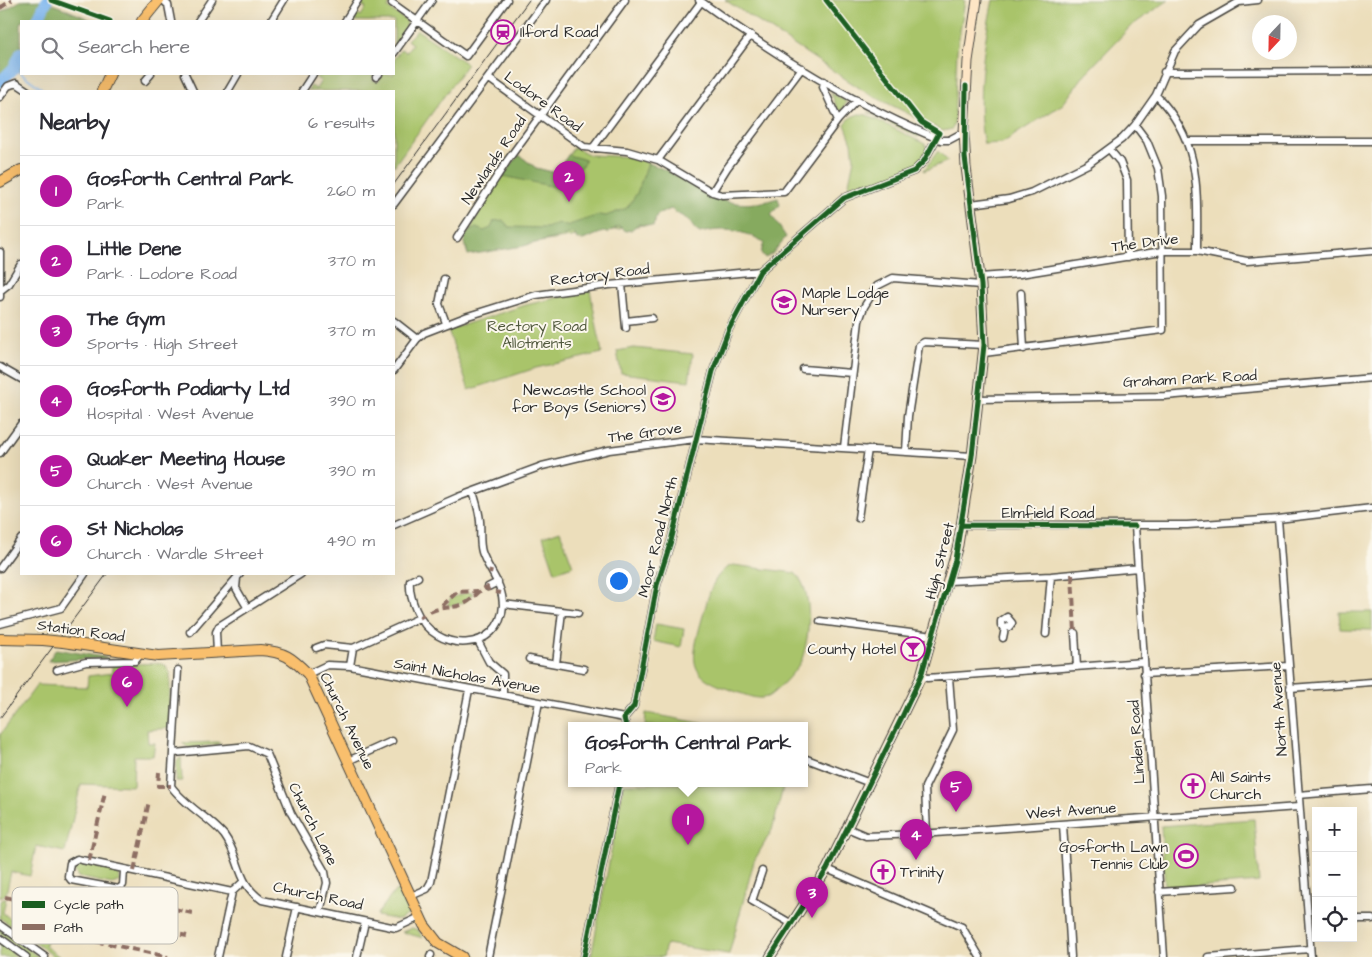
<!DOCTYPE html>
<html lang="en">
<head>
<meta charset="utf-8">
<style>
	body { margin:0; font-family:"Architects Daughter",sans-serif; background:#f2f2f3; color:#2b2b33 }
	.controls { position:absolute; right:15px; bottom:15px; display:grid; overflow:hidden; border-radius:0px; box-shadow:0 5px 20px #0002 }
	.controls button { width:45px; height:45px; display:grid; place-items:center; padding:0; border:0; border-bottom:1px solid #e1e1e2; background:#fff; color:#2b2b33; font:25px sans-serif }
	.compass { position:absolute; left:1252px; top:15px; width:45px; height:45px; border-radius:50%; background:#fff; box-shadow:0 5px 20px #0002; rotate:202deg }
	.you { position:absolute; left:618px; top:580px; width:18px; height:18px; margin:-12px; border:4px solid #fff; border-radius:50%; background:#1a73e8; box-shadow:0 0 0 8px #1a73e833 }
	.badge { display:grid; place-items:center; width:32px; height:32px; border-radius:50%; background:#b5179e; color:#fff; font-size:16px; font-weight:700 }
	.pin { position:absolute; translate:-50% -41px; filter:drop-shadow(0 1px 2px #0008) }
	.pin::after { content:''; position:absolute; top:26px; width:18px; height:15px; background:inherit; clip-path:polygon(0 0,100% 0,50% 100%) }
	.popup { position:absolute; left:568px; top:722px; width:240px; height:65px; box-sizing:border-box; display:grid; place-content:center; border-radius:0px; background:#fff; filter:drop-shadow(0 1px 4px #0005); font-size:16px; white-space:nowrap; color:#7c7c81 }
	.popup b { font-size:19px; color:#2b2b33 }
	.popup::after { content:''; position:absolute; left:50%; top:100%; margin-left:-10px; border:10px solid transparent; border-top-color:#fff }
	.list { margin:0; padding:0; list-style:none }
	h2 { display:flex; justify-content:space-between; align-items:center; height:65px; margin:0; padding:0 20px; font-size:21px }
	h2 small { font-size:16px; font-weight:400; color:#7c7c81 }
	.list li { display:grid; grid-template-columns:32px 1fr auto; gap:15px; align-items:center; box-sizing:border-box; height:70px; padding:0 20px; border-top:1px solid #e1e1e2 }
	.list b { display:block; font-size:19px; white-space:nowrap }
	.list p { margin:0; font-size:16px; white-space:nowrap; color:#7c7c81 }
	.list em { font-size:16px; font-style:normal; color:#7c7c81 }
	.icon { flex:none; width:28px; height:28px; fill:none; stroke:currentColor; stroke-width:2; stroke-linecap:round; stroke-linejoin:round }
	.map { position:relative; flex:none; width:1372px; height:957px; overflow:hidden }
	.search { position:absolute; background:#fff; box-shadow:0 5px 20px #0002; left:20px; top:20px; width:375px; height:55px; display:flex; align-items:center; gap:12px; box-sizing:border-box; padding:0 18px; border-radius:0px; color:#7c7c81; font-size:19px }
	.panel { position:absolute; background:#fff; box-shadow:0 5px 20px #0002; left:20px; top:90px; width:375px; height:485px; border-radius:0px }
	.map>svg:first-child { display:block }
</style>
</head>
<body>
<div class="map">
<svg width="1372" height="957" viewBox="0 0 1372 957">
	<rect width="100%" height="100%" fill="#fbf7ec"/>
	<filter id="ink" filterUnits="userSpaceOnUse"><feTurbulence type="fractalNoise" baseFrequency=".02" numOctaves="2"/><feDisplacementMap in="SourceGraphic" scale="10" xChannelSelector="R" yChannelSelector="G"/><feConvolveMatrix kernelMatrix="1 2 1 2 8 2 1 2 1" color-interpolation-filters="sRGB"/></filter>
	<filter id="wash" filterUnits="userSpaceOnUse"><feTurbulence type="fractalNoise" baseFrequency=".0096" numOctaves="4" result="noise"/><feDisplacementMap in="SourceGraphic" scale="20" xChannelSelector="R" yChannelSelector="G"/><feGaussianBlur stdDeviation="1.12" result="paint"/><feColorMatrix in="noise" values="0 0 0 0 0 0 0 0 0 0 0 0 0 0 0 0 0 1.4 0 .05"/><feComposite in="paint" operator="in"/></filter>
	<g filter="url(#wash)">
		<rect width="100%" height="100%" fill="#ecdebb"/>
		<path fill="#a9c46a" stroke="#6a784a" d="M364,0H391L388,8L407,21L406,29L394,47V21H351L356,13L361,16L366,8L361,5Z
			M725,0H965L957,50L954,125L952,129L943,131L867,93Z
			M993,0H1169L1131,26L1085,74L1063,104L1002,143L984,144C975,103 984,41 993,0Z
			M417,30L467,64L394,166V91H308L311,86L316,89L321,81L316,78L319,74H373V80L378,82L383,74H394V59L401,49L406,52L412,44L407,40Z
			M831,93L847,102L841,111L838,110Z
			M868,112L881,115L920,134L918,137Z
			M859,114L867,115L925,144L927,149C917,177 874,182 848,188L854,159L852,143L845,124L851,117Z
			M574,147L590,155L634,157L661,169L653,191L655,223L468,254L464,243C478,210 497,183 519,155L536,168L556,173Z
			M938,151L948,161L924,171V170Z
			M590,290L602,353L536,368L469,390L448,330L526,305Z
			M634,348L693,354L689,381L621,373L617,351Z
			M560,531L573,566L555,572L543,537Z
			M733,565L795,573C814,590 810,636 802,659C798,669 778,690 769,696C761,701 748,696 740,693C690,677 688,669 702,619C708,600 711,573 733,565Z
			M467,592L473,593C468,602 456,607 447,605L451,598Z
			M1339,612H1372V630L1340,629Z
			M656,624L684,629L681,647L653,641Z
			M159,663L166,666L170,673V728L147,730L148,743H155L153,756H134L133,786L81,784L65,852L36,846L30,876L11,872L6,894L0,897V735L37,685L87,687L88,676L112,673V665Z
			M646,713L716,726H645Z
			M220,742L219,744L189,748L182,743Z
			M181,757L182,781H176L177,761Z
			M624,784H784L772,830L754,861L729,954L666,944L663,957H591Z
			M1254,819L1259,882L1165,889L1161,826Z
			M81,863L119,872L120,881L112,884L78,877L74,870L77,865Z
			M396,890L399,891L409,914L399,920L377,916V914Z
			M6,898L3,913L13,921L49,929L45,946L60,957H55L0,918V901Z
			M412,928L418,930L423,938L402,932Z
			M0,929L39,957H29L0,934Z
			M0,941L17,957H0Z"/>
		<path fill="#86aa5e" stroke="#586a44" d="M43,0L94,21H21V69L0,87V13L20,1Z
			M519,155L536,168L556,173L568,155L586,160L565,189L503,176Z
			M648,163C698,180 718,218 778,198L780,205L771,214L786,237L772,254L765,258L761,253L764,242C741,230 725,227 700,233C694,230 693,226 689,221C684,216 676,214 671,209L657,215L653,226L638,224L631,230L626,231L619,226L608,233L603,232L583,240L577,239L574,233L523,246L468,255L464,239L468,232L476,228L484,231L491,228L494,221L503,220L509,227L547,228L558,223L566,226L599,215L606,216L627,208L637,193Z
			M56,649L108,658L48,661Z"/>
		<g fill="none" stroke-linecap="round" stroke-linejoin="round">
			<path stroke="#80b7ef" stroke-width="2" d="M14,68L21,73
				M22,74L45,91"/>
			<path stroke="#80b7ef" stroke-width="12" d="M37,21L47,0
				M0,82L14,68L21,53"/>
		</g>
	</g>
	<g filter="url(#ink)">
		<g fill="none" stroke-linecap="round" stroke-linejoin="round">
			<g stroke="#484641" stroke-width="9">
				<path id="minor" d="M163,0L168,5L171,21
					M699,0C770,52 858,107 941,140H949L964,132
					M392,3L466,56L507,0
					M198,21L212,0
					M271,21L284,0
					M345,21L358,0
					M394,53L432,0
					M1164,72L1372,71
					M185,74L193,91
					M376,77L379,74
					M488,78L584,147L627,151L658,160L712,192L722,195L784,192L838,120L857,100
					M145,81L151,74
					M824,81L823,87L838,120
					M228,91L238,74
					M302,91L313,74
					M1156,95C1202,142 1197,190 1197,251
					M0,97L8,86L16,83L28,91
					M1187,141H1372
					M592,149L701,2
					M1109,149L1120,162L1127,180L1128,257
					M658,160L751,35
					M712,192L727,168L802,68
					M394,204L546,0
					M971,204L1009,199L1032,192L1088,164L1122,139L1135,125L1156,95L1175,51L1199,25L1239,2L1258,0
					M457,238L507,161L625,0
					M0,252V297
					M980,277L1020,274L1162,251H1197L1247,261L1372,251
					M444,279L439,304L446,323
					M622,284L626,328
					M0,291L9,284L21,264
					M1021,293L1024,349
					M394,321L417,339
					M626,321L652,318
					M984,353L1163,330L1162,196L1158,168L1147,141L1135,125
					M0,367L21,379
					M803,369L852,373
					M394,370L417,339L424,333L468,316L536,295L609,285L760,271
					M979,399L1165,396L1372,378
					M844,447L859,321L864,307L877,286L893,278L981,285
					M906,451L908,416L919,345L924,342L984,345
					M0,453L21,424
					M858,518L868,449
					M1278,519L1311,957
					M394,525L458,497L542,466L609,450L695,439L972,456
					M962,525H1187L1278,519L1372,508
					M1135,526L1164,957
					M0,568L21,539
					M418,577L410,581C409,591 412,601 416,610C435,656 501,652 503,605C503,584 488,570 482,552C479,542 481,531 480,521C479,511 476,501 473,492
					M237,578L236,588L247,607
					M949,581L1051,576L1138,568
					M488,587L498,582
					M503,604L578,613
					M820,621L933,636
					M0,624L61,608L85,574
					M190,632L240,574
					M1075,633L1077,667
					M1046,634L1051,576
					M1003,638L1005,628L1009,627L1012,623L1007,617L1001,621V625L1005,628
					M478,641L489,662L503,674V695
					M316,648L324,645L353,648L419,618
					M217,653L216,632L219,626L301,574
					M529,659L584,669
					M556,664L562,611
					M350,666L353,648
					M57,670L86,662L135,661L141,654
					M178,670L171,786C185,806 209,817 224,835C241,858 236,883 262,900L396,928L420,917
					M308,674L327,665L350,666L624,718
					M1144,674L1289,666
					M921,676L927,678L1143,662
					M1290,688L1372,682
					M626,726L624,718L634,706L657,585L671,541L713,371L729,329L760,271L844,198L914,171L924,161L936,139
					M174,753L249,746L267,754L291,813L325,872L327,883L320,912
					M804,758L870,783
					M350,760L392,741
					M1298,795L1372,789
					M1063,824L1071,957
					M847,828L866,836L921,834L1298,807
					M927,834L925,787L953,730L949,677
					M827,869L962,927L980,957
					M124,871L123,885L119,889L71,880L68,876L70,863L77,859L232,892
					M762,871L752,901L792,924
					M1159,892L1235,887
					M411,896L427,889L431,882L469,690
					M1353,919H1372
					M0,925L45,957
					M0,938L26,957
					M218,957L232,892L244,881
					M286,957L297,907
					M357,957L365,922
					M430,957L431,955
					M488,957L539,702
					M584,957L619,784
					M1208,957L1310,949"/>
			</g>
			<g stroke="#484641" stroke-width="11">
				<path id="secondary" d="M770,957L827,869L920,679L958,545L972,456L984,345L981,285L966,167L964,132L968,61L977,0"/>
			</g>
			<g stroke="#484641" stroke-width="12">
				<path id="primary" d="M142,21L159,0
					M102,91L110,74
					M0,182L21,170
					M0,639L43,640
					M63,642L158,656L260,650C285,652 291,657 308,674L424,925L438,943L462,957"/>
			</g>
			<use href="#minor" stroke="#fff" stroke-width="6"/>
			<use href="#secondary" stroke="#fde5c5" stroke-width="9"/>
			<use href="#primary" stroke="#f9bf6d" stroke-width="10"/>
			<path stroke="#2b2b2b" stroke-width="1" d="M394,184L529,0
				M0,718L107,574"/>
			<g stroke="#484641" stroke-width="12" stroke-linecap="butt">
				<path id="primary-bridge" d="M43,640L63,642"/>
			</g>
			<use href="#primary-bridge" stroke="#f9bf6d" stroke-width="10"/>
			<path stroke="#8d6e63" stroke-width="4" stroke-dasharray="8 4" stroke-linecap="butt" d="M0,8L12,0
				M490,574L491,570
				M1072,574L1075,633
				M496,592L501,593
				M442,606L457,592L478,591
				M430,612C443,606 449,609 461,605C472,602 477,591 487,587L489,592
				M419,618L424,615
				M159,772L158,786H171
				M89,861L105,792
				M134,871L149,801
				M119,889L127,898L192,913
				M5,897L187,936
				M49,931L168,957"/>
			<g stroke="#fbf7ec" stroke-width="8">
				<path id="cycleway" d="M51,0L110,21
					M962,525L1135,526
					M626,726L624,718L634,706L657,585L671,541L713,371L729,329L760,271L844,198L914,171L924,161L939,133L921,122L826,0
					M584,957L619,784
					M770,957L827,869L901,719L921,676L955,560L972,456L984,345L981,285L965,157L966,86"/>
			</g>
			<use href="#cycleway" stroke="#1b5e20" stroke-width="5"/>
		</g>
	</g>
	<defs>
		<g id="station-ring" transform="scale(1.25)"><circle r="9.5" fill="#fbf7ec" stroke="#b5179e" stroke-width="1.5"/><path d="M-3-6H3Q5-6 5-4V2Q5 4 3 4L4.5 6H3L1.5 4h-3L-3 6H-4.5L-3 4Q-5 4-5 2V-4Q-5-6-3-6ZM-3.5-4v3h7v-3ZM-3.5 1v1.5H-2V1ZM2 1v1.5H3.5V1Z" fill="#b5179e"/></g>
		<g id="school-ring" transform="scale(1.25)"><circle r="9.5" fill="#fbf7ec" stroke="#b5179e" stroke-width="1.5"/><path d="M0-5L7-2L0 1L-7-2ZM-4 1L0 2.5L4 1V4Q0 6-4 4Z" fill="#b5179e"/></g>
		<g id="bar-ring" transform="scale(1.25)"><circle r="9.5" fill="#fbf7ec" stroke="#b5179e" stroke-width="1.5"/><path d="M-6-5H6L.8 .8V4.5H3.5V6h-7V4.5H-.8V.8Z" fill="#b5179e"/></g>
		<g id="church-ring" transform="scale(1.25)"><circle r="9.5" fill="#fbf7ec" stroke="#b5179e" stroke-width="1.5"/><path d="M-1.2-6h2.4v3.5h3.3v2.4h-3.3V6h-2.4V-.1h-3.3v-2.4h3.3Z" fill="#b5179e"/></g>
		<g id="stadium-ring" transform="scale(1.25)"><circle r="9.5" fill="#fbf7ec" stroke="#b5179e" stroke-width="1.5"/><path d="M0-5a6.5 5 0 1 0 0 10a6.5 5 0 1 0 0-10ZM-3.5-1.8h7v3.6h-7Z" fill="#b5179e"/></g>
	</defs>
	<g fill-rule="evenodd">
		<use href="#station-ring" x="503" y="32"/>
		<use href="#school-ring" x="784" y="302"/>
		<use href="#school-ring" x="663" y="399"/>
		<use href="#bar-ring" x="913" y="649"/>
		<use href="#church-ring" x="1193" y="786"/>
		<use href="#stadium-ring" x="1186" y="856"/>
		<use href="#church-ring" x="883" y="872"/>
	</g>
	<g text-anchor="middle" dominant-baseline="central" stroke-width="4" stroke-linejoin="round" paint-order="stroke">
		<g font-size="15" fill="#2b2b2b" stroke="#fbf7ec" text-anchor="start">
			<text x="520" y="32">Ilford Road</text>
			<text x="802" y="293">Maple Lodge<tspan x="802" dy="17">Nursery</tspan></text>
			<text x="646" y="390" text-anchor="end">Newcastle School<tspan x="646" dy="17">for Boys (Seniors)</tspan></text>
			<text x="896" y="649" text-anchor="end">County Hotel</text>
			<text x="1210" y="777">All Saints<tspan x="1210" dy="17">Church</tspan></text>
			<text x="1168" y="847" text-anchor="end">Gosforth Lawn<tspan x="1168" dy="17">Tennis Club</tspan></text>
			<text x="900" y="872">Trinity</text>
		</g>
		<g font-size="15" fill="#2b2b2b" stroke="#fbf7ec">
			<text transform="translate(543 102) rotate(36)">Lodore Road</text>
			<text transform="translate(494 160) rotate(-56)">Newlands Road</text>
			<text transform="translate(1145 243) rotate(-7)">The Drive</text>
			<text transform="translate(600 275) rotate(-7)">Rectory Road</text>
			<text transform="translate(1190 379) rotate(-3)">Graham Park Road</text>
			<text transform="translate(645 433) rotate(-8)">The Grove</text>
			<text x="1048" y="513">Elmfield Road</text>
			<text transform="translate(658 537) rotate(-76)">Moor Road North</text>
			<text transform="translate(940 561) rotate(-76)">High Street</text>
			<text transform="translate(81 631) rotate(8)">Station Road</text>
			<text transform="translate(467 676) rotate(10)">Saint Nicholas Avenue</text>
			<text transform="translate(1279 709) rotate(-94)">North Avenue</text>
			<text transform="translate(347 721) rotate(64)">Church Avenue</text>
			<text transform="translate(1137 742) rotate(-94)">Linden Road</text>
			<text transform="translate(1071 811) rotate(-4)">West Avenue</text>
			<text transform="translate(313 824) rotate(63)">Church Lane</text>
			<text transform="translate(318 896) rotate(12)">Church Road</text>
		</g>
		<g font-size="15" fill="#51593e" stroke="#fbf7ec">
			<text x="537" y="326">Rectory Road<tspan x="537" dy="17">Allotments</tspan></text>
		</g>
	</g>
	<rect x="12" y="887" width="166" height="57" rx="8" fill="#fbf7ec" stroke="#bdbab2" stroke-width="1"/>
	<rect x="22" y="901" width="23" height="7" fill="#1b5e20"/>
	<rect x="22" y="924" width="23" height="6" fill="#8d6e63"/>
	<g font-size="14" fill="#2b2b2b">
		<text x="54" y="909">Cycle path</text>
		<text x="54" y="932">Path</text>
	</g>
</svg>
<div class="controls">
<button>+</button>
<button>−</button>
<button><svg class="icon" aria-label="locate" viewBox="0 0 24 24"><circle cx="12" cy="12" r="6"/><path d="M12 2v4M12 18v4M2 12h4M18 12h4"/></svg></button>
</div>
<svg class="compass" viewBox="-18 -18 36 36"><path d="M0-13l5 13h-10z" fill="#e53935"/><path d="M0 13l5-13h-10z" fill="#7c7c81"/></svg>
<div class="you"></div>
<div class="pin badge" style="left:688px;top:845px">1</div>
<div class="popup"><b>Gosforth Central Park</b>Park</div>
<div class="pin badge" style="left:569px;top:202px">2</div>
<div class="pin badge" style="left:812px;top:918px">3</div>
<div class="pin badge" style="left:916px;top:860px">4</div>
<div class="pin badge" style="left:956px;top:812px">5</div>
<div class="pin badge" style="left:127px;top:707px">6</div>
<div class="search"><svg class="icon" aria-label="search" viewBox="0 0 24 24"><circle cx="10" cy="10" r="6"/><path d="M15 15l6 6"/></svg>Search here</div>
<section class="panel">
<h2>Nearby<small>6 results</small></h2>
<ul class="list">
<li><span class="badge">1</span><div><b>Gosforth Central Park</b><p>Park</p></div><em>260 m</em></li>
<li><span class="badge">2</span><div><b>Little Dene</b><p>Park · Lodore Road</p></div><em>370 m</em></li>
<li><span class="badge">3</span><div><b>The Gym</b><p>Sports · High Street</p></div><em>370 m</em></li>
<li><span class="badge">4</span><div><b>Gosforth Podiarty Ltd</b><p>Hospital · West Avenue</p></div><em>390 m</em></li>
<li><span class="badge">5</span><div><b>Quaker Meeting House</b><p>Church · West Avenue</p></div><em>390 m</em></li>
<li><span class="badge">6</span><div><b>St Nicholas</b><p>Church · Wardle Street</p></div><em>490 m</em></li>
</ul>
</section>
</div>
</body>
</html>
